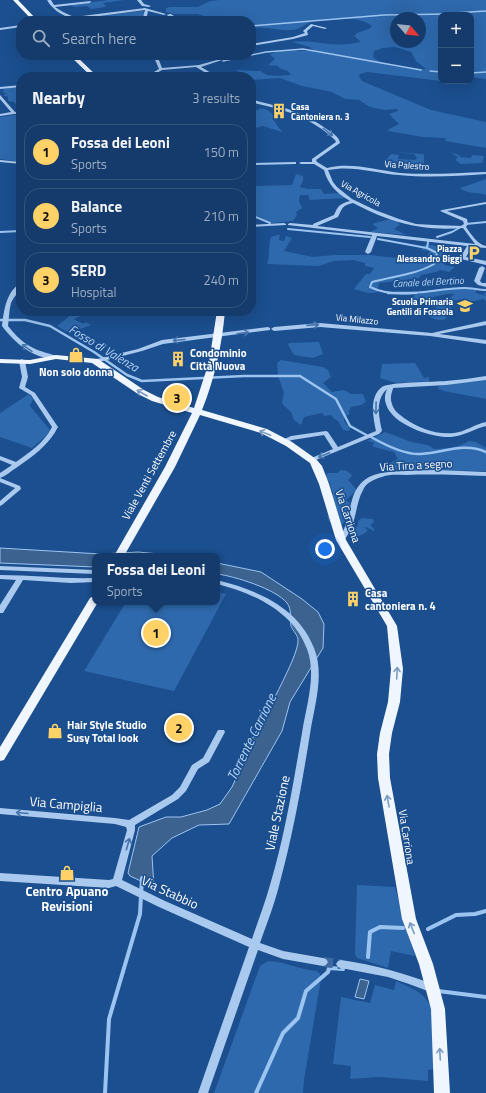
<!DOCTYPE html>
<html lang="en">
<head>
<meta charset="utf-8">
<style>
	body { margin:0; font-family:"Titillium Web",sans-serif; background:#1d4271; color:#f1f3f6 }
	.controls { position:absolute; right:12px; top:12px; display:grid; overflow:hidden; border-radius:8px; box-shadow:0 4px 16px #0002 }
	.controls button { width:36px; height:36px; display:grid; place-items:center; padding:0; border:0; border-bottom:1px solid #33557e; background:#143b6b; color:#f1f3f6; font:20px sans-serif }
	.compass { position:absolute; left:390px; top:12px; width:36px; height:36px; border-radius:50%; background:#143b6b; box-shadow:0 4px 16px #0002; rotate:118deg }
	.you { position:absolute; left:325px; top:549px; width:14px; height:14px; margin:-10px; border:3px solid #fff; border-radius:50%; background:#1a73e8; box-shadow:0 0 0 6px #1a73e833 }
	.badge { display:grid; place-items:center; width:26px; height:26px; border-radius:50%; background:#ffd166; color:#111; font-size:13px; font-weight:700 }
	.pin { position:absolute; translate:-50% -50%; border:2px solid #fff; box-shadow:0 1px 4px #0006 }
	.popup { position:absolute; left:92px; top:553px; width:128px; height:52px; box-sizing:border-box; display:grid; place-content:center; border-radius:8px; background:#143b6b; filter:drop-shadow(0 1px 3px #0005); font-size:13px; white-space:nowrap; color:#9dadc1 }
	.popup b { font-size:15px; color:#f1f3f6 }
	.popup::after { content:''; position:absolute; left:50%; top:100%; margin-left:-8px; border:8px solid transparent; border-top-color:#143b6b }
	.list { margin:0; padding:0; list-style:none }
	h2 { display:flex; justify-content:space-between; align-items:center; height:52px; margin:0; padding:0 16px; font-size:17px }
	h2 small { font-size:13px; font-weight:400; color:#9dadc1 }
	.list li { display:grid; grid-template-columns:26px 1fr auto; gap:12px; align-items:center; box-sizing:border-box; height:56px; margin:0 8px 8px; padding:0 8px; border:1px solid #33557e; border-radius:16px }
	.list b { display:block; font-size:15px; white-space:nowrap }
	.list p { margin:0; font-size:13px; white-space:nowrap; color:#9dadc1 }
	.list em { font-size:13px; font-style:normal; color:#9dadc1 }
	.icon { flex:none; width:22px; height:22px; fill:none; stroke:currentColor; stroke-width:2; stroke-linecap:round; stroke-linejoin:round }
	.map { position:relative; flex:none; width:486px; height:1093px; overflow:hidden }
	.search { position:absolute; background:#143b6b; box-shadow:0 4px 16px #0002; left:16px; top:16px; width:240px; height:44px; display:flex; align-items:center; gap:10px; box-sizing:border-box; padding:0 14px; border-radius:16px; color:#9dadc1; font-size:15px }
	.panel { position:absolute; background:#143b6b; box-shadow:0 4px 16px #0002; left:16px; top:72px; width:240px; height:244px; border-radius:16px }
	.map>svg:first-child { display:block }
</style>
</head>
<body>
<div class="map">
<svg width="486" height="1093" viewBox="0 0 486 1093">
	<rect width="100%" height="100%" fill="#1b4f8f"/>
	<path fill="#2e69ad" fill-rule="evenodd" d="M108,0H124L103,3L106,6L105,7L91,9L87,6L74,7L71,5Z
		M220,0H486V79L471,77V15H441V81L367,72L360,74L359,76L362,81L369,84L431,110L486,122V148L445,141L446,138L423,137L388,131L389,129L399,124L389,114L398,111L397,109L384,110L370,107L359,100L345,99L332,92L302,86L280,78L251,80V77H225L221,75H240L241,73L236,70L260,71L267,75L275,76L291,75L288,71L279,68L278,66L268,65L275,59L270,55C283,46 298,53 313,50L310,47L292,42C305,40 317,43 330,44C341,45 351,44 361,42L354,36L357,33L369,29L372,26C362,16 328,17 314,21C306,23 300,30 291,30C278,31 265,26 251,28V21H221L197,14H173L166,12V8L170,7H198L210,1ZM396,18H420V42H396ZM395,47L411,52L416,61L426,69C411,69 384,67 373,57L374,51L383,48Z
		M142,11L145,12L142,19C127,21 113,23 100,16Z
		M21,86V110L16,106V105L14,102L8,101V97L3,95L7,93L2,92L4,91L3,89Z
		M257,105L255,107L256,108H252V110H259L258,109C267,107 270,112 276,118H272L282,132L263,126L251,129V106Z
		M21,114V162L0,159V117Z
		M395,152L424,154V165L385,161L391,154L399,155L398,159L415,160L417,158L414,154Z
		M451,153L457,154L461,157L471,158L472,155L484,156L482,163L461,164L455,160L458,157Z
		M296,174L303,176V181L300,187L308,189H321L324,194L339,193L346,198L310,200L308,195H300L299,201L302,208L296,212L297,215L293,221L272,223L251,213V186L292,185Z
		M486,179V195C478,192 466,194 460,188Z
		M390,219L400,222L398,223L400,225L394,229L407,235L370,232L378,228L372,224Z
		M277,235H280L279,240L284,241L286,236L292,238L284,251L313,257L333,255H370L415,260L427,256L430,251L421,250L425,245H433L446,251L445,256H443L441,259L446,262L444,265L455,267L449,272L440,270L436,272L421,275L419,278L379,283L377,292C369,295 362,291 354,289L366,274H370L374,268L365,266V263L353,260L334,261L319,266L267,264C270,258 268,245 271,237Z
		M459,287L476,290V293L486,296L483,294L486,293V301L483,299C478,300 473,302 469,301C461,300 456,298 449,304L451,308L446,314V319C440,321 433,320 428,315L436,313L434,311L437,308L432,306L436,304L444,303L436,301L450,302L449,299L454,294C443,292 419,304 412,299C417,287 448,291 459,287Z
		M76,311H92L74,319L83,324L86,322L91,325L69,333L57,326Z
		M319,342L323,354L313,358L294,355L288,345L289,343H292Z
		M281,360L323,367L328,370L331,377L323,383L332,392L344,390L351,394H363L366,402L361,405L351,407L349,411V415L344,416V421L350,429L349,431L343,430L338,421L333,418L332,415L324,416L322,413L304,417L301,425L294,420L291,412L283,405L282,401L284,393L278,376L277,363Z
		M415,363L424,378L429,377V381L396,383L380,378L382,364Z
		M486,380V399L444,391L437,388L441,385Z
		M29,394L33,399L30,406L50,430L45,437L32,448L0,437V413Z
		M385,432C392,435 400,437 406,440C415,445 427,442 434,449C447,448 458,448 469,441L476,442L486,448V471L385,470L386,465L398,459L394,452L374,447L372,445L375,443L367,441Z
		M341,470L347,471L351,474L352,476L348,480L357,490L346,500L350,503L349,516L341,526L332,525C323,517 330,502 333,493L331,489L330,482L325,480V476L328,473H337Z
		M362,518L373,519L374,522L370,525L374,529V531L366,527L365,528L368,530C365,534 357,538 352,536L351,534L358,525V521Z
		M217,592L226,594L174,691L84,671L126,602H217Z
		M357,885L395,887L406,928L415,956L391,951L388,968L357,958L355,954Z
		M268,961C285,961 300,970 317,971L320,974L321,979L304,1080L303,1093H214L260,966Z
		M396,981C412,989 426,992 432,1010L434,1069L428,1070V1081L379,1077L350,1079L351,1066L333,1064L341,997L370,1003L375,985L394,990Z"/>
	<path fill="#3c6290" stroke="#9cc4f0" d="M0,548L101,554L138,552L181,556H95V567L0,563Z
		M217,563L261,572L302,599L318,612L324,624L323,648L290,702L282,731L229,824L199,825L172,838L152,856L154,887L130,876L128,873L139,827L166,817H181L207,810L220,804L232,787L238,774L240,760C251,741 300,656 298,640C298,635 293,631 291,626C290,619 292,609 287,603C276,589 234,576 217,574Z
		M360,979L369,981L364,999L355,997Z"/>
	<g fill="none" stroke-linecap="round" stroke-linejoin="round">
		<path stroke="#9cc4f0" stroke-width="1.5" d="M454,13L486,11
			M168,15L178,21
			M251,26L384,15L448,14
			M223,61L266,52L303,49L421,70
			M430,71L441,72
			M471,73L486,72"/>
		<path stroke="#9cc4f0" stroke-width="2" d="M251,215L270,223
			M288,229L370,237
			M0,232L21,231
			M437,237L452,232L466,224L486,222
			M378,239L427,248L437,253L434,264C415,275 393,276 372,282L370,287C399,301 434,288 464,288C472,288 479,290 486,290
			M427,248L428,242"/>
		<path stroke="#9cc4f0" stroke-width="2.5" d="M388,293H416
			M0,320H25L50,326L94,352L127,375L142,381L244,376H300L336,399L350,426L368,436
			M371,437C385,445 404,455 421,454C444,453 463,442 486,452"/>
		<path stroke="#9cc4f0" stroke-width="4" d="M428,929L456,915L475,914L486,911
			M368,957L370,932L380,927L403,928
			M438,991L486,997
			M105,1093L109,1019L140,914L142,878
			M256,1093L283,1033L298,1018L306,991L328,972L329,968L343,969"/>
		<path stroke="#3d69a0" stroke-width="10" stroke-dasharray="10 5" stroke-linecap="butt" d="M323,962L341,964"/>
		<path fill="#a9c9ee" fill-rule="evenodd" d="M47,0H51L54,5L91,1L90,3L55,7L63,12L74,17L145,8L166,14L164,15L148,11L146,21H142L145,10L62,21H52L70,18C60,14 52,9 47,0Z
			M137,0H141L144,4L151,6L149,7L142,6Z
			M169,14H171L181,21H177L169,16Z
			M311,24L327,28L325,29L313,26L307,31L308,35L293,39L251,46V44L293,37L305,33L303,31Z
			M21,25V27L0,30V28Z
			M153,55H157L162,68L199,65L217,60L212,55H216L222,60L201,67L218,77H213L196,67L162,70L155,74L139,77H131L154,72L159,69Z
			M21,85V87L0,89V87Z
			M0,95L15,112L21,111V113L0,116V114L11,112L0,99Z
			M251,99C260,102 269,104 278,106C296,111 313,119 328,130C333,133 339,137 340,143L316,160L317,162L327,168C352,162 375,170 400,173C428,175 457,173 486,172V174C457,176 428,178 399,175C375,173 352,165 328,170L333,182L337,187L352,199L375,210L399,219L416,224L434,225L463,226L464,224L463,221L440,211L442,210L486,202V204L447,211L467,219L468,224L466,227C471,234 477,244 486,246V248L472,247L466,257L486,261V265L461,259L460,258L467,246L377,236L371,252L368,254L365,252L372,235L288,225V224L290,223L313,225V224L334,215C338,206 339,204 350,201C337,193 328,185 324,170L314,164H301L299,163L301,162H312V159L336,142L335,140C318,124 298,114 275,108C268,106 261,105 254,103L251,102ZM353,203C374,214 398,224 422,227C435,229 449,229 463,228L475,244L317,226L338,217C343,207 342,206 353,203Z
			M0,160L21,162V164L0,162Z
			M294,162H296V164L251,165V163Z
			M284,223L286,224V225L251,227V225Z
			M482,266L485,268L480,281L482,283H486V287L478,285L474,281L479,268Z
			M21,283C21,291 14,296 11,303C9,311 9,318 8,326C24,346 34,350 58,356V358C35,361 15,343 2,326C4,311 6,291 21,283Z
			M486,321V325L439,334L486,340V344L430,336L320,327L274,331L271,329L274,327L320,323L432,333Z
			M268,327L270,328V330L163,344L142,351L95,363L92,361L93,360L138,349L162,340Z
			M22,359L25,361L28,377L25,387L35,393L58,427C49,445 32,457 16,468C11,471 6,476 0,478V473L12,465L0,460V456L16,462C30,452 44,443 52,427L31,395L19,388L22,377L19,361Z
			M486,376V380L446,385L393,388V389C391,394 390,399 392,404C394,411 399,414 404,418C419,428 435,435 454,433C465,432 475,424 486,422V426C474,429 464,436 451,437C432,438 392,425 386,404C384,399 385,394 387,389C375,400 379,417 382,431L379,434L311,462L308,460L309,459L333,449L324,435L292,440L283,443L280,441L291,436L326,431L328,432L338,447L376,431C373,418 369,396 382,387C389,382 434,382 446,381C459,380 473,378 486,376Z
			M435,470L486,472V476C459,475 433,474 406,475C399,475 389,474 382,477C374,479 366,483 363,490C354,507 357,527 343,541H339L338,540C347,528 348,514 352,500C360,473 380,472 404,471C414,471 425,470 435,470Z
			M0,478L20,486L21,489L2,505L0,506V501L15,488L0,482Z
			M0,566L95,570V574L0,570Z
			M0,575C32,575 63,579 95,578V582L71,583L23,580L3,613H0V605L16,580L0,579Z
			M217,580C257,590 298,607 314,648C325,675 314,707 310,734C302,784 293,834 280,882C275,903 267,923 260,943L283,951L323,958L326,959L328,962L326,965L323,966L283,959L258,950L208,1093H198L249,947L159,907L116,886L109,888L0,881V873L109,880L113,879L127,830L126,827L115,824L0,814V808L115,818L129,820L172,795L180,787L192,765L203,758L218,730H224L225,732L209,762L198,769L186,791L178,799L135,825V830L122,880L165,901L252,939C258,921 265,903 270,885C285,835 293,784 302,733C306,706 317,675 307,649C293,611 253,593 217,584Z
			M341,960C374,965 406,973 437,986L438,989L437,992L433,993L409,984L388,977L341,968L338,967L336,964L338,961Z"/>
		<path fill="#f0f6ff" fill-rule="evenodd" d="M13,0H18L38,21H33Z
			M69,55H75L98,77H92Z
			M217,311H225C222,345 215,378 202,410L267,429L292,442L316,459L322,466L329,484L346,540L397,626L403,669L400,702L392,733L389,754L390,778L416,919L433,964L445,1009L450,1093H434L431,1009L419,964L402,919L378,778L377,754L380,733L388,702L391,669L387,626L336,540L319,484L310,463L286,446L261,433L200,415L175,467L124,556H114L165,467L192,413L152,401L138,394L92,363L56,359L30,364L0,363V359L30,360L56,355L98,359L144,390L158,397L194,408L209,362Z
			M95,595V602H98L4,760L0,761V747L90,598Z"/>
	</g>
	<defs><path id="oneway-shaft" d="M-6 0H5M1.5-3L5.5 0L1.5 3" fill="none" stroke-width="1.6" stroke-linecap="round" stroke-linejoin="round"/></defs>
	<g stroke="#4674ac">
		<use href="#oneway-shaft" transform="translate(328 132) rotate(38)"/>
		<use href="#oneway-shaft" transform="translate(313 325) rotate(-4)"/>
		<use href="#oneway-shaft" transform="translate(243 333) rotate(-7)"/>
		<use href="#oneway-shaft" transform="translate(179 340) rotate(175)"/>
		<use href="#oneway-shaft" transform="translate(27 348) rotate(-145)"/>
		<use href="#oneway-shaft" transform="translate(376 408) rotate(91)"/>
		<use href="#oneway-shaft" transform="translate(324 455) rotate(158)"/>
		<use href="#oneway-shaft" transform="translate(22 813) rotate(-175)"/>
		<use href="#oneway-shaft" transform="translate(128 844) rotate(-74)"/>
	</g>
	<g stroke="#7b9ac1">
		<use href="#oneway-shaft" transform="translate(142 393) rotate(-150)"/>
		<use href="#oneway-shaft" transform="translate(265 433) rotate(-158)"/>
		<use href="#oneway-shaft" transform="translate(397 673) rotate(-87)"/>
		<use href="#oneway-shaft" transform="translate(388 801) rotate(-100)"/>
		<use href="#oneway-shaft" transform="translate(412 928) rotate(-112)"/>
		<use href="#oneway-shaft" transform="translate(440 1054) rotate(-93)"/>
	</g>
	<defs>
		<g id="building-bare" transform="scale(1.2)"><path d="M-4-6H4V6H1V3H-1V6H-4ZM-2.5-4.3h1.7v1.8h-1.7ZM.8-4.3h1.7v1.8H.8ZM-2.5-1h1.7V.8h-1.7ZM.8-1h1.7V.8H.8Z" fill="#ffd166" stroke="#1b4f8f" stroke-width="2.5" paint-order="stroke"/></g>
		<g id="parking-bare" transform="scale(1.2)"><path d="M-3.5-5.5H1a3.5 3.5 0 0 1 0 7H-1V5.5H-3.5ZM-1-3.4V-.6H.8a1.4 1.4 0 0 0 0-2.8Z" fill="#ffd166" stroke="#1b4f8f" stroke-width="2.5" paint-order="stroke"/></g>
		<g id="school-bare" transform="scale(1.2)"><path d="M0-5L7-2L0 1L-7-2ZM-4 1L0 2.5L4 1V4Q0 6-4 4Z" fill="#ffd166" stroke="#1b4f8f" stroke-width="2.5" paint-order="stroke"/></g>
		<g id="shop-bare" transform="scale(1.2)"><path d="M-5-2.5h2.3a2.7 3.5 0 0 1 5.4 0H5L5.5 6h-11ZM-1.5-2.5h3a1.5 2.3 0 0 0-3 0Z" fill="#ffd166" stroke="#1b4f8f" stroke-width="2.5" paint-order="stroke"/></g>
	</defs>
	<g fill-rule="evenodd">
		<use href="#building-bare" x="279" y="111"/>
		<use href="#parking-bare" x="474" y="253"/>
		<use href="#school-bare" x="465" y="306"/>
		<use href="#shop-bare" x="76" y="355"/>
		<use href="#building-bare" x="178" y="359"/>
		<use href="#building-bare" x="353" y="599"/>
		<use href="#shop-bare" x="55" y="731"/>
		<use href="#shop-bare" x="67" y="873"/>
	</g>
	<g text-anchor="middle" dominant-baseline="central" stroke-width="3" stroke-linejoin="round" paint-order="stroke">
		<g font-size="9" font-weight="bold" fill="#fff" stroke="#1b4f8f" text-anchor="end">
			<text x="291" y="106" text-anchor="start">Casa<tspan x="291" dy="10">Cantoniera n. 3</tspan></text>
			<text x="462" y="248">Piazza<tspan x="462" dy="10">Alessandro Biggi</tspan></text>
			<text x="453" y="301">Scuola Primaria<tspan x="453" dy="10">Gentili di Fossola</tspan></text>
		</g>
		<g font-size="9" fill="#fff" stroke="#1b4f8f">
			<text transform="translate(407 165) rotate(4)">Via Palestro</text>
			<text transform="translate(361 193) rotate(29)">Via Agricola</text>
			<text transform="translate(357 319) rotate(6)">Via Milazzo</text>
		</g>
		<g font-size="10" font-style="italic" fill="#b5d3f5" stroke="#1b4f8f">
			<text transform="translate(428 282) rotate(-3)">Canale del Bertino</text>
		</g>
		<g font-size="11" font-weight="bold" fill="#fff" stroke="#1b4f8f" text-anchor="start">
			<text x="190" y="353">Condominio<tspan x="190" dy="13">Città Nuova</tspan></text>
			<text x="76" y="372" text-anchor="middle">Non solo donna</text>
			<text x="365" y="593">Casa<tspan x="365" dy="13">cantoniera n. 4</tspan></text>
			<text x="67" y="725">Hair Style Studio<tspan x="67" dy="13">Susy Total look</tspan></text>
		</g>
		<g font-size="11" fill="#fff" stroke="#1b4f8f">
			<text transform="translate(416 465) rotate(-3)">Via Tiro a segno</text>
			<text transform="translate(149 475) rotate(-61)">Viale Venti Settembre</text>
			<text transform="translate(348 516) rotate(71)">Via Carriona</text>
			<text transform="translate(407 837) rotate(81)">Via Carriona</text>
		</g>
		<g font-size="12" font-style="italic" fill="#b5d3f5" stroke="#1b4f8f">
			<text transform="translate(104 348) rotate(31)">Fosso di Valenza</text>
		</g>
		<g font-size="13" fill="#fff" stroke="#1b4f8f">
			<text transform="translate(66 804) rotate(5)">Via Campiglia</text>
			<text transform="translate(277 813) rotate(-78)">Viale Stazione</text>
			<text transform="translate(170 892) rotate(25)">Via Stabbio</text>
		</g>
		<g font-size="13" font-weight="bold" fill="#fff" stroke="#1b4f8f">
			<text x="67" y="891">Centro Apuano<tspan x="67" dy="15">Revisioni</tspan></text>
		</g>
		<g font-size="14" font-style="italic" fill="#b5d3f5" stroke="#1b4f8f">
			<text transform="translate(251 737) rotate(-64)">Torrente Carrione</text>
		</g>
	</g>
</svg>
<div class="controls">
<button>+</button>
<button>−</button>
</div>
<svg class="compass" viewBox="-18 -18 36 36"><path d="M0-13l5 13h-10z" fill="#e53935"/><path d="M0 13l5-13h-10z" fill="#9dadc1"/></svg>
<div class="you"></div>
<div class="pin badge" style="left:156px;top:633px">1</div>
<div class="popup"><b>Fossa dei Leoni</b>Sports</div>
<div class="pin badge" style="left:179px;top:728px">2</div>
<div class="pin badge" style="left:177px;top:398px">3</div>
<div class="search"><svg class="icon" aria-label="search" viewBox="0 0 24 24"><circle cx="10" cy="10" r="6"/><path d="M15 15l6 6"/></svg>Search here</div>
<section class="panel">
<h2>Nearby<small>3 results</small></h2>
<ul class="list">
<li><span class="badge">1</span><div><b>Fossa dei Leoni</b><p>Sports</p></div><em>150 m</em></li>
<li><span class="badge">2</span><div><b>Balance</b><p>Sports</p></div><em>210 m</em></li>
<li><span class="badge">3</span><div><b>SERD</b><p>Hospital</p></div><em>240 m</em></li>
</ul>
</section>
</div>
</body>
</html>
